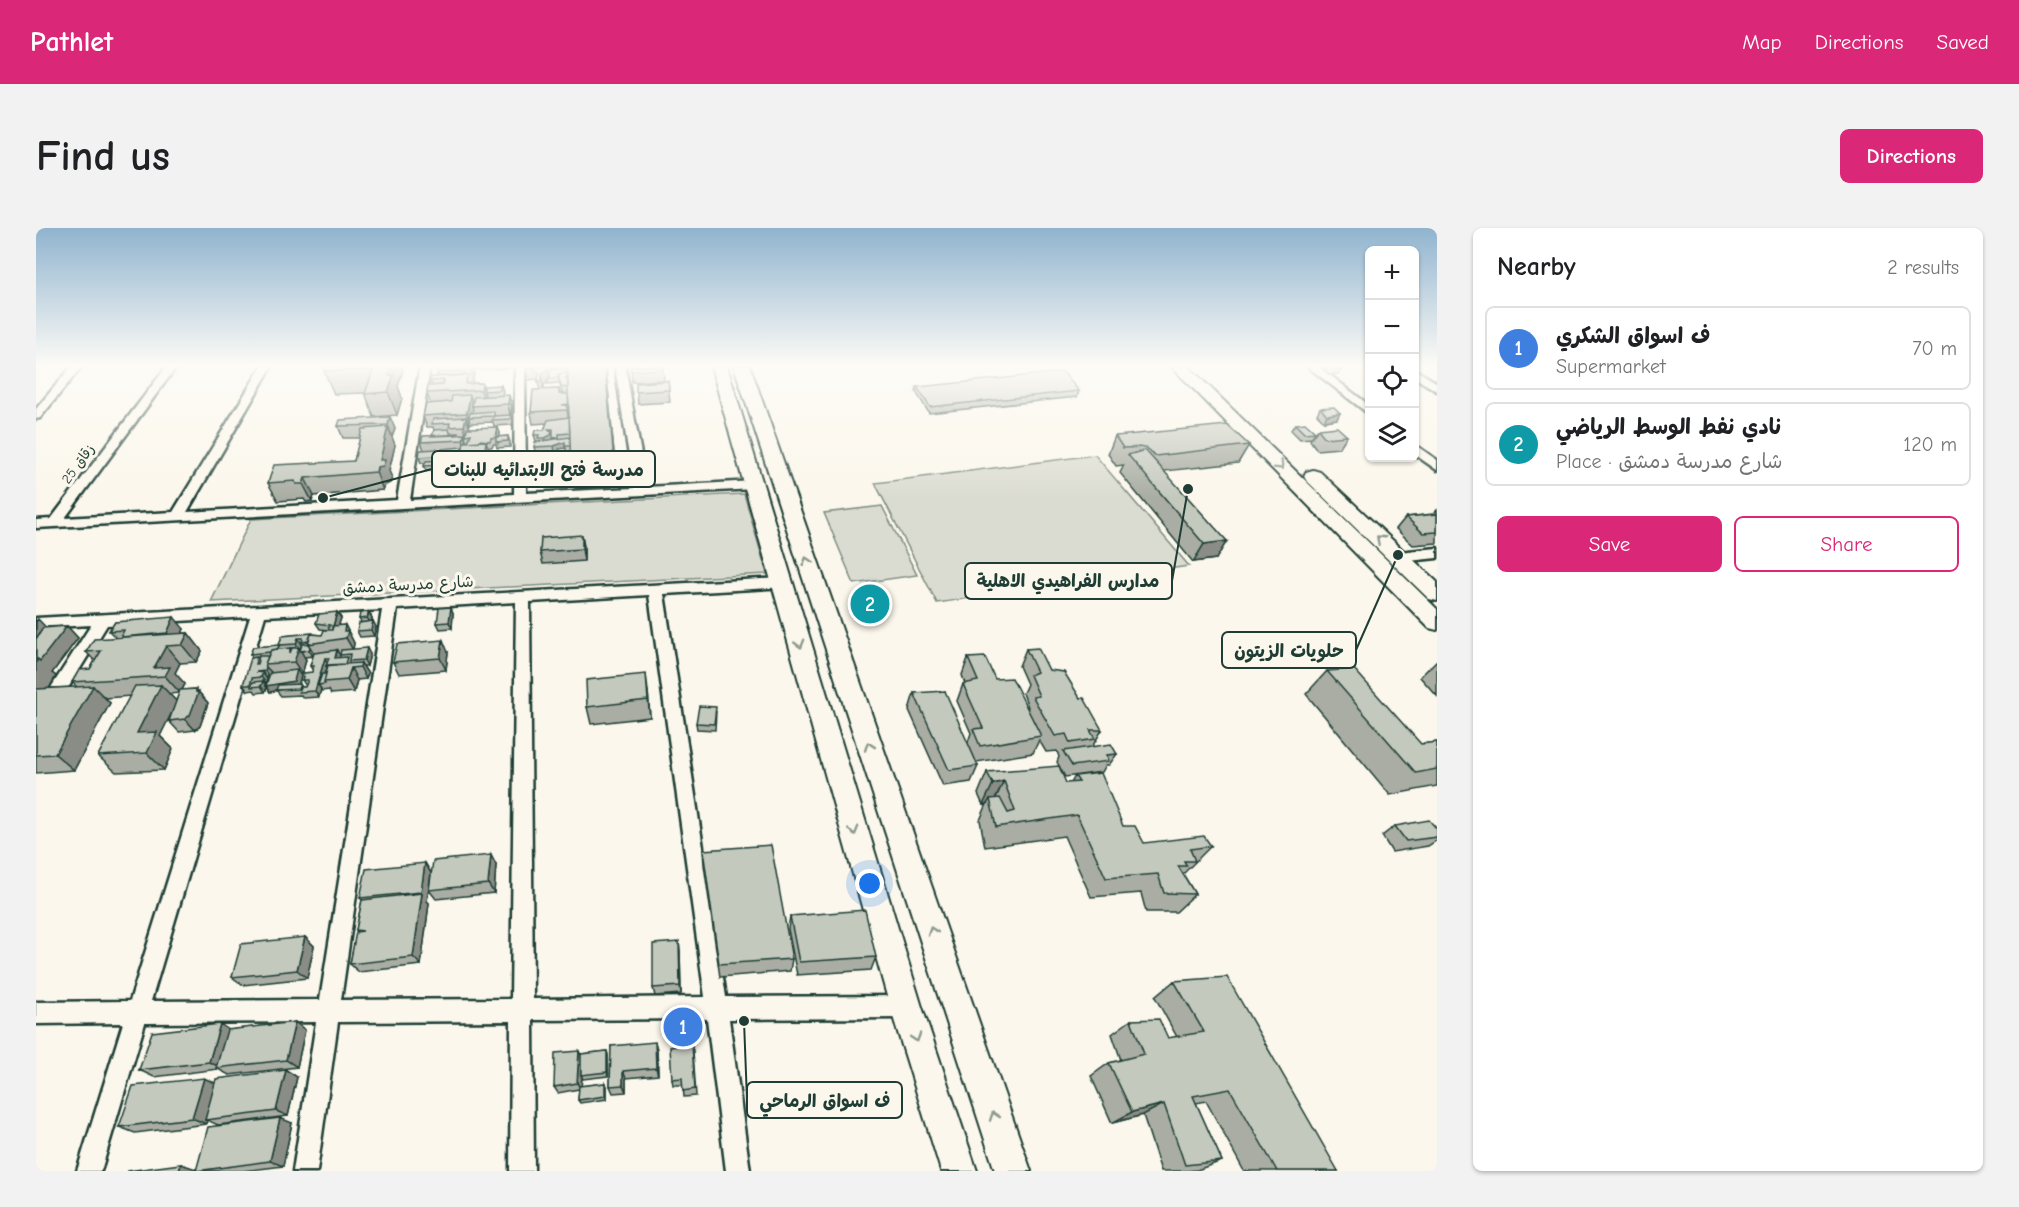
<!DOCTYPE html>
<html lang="en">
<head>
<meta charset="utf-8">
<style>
	body { margin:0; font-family:"Comic Neue","Playpen Sans Arabic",sans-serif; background:#f2f2f2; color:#202124 }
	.controls { position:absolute; right:18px; top:18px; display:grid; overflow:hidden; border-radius:9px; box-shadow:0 2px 4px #0004 }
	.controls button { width:54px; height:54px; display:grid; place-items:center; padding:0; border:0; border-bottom:2px solid #e0e0e0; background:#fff; color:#202124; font:30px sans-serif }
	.you { position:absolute; left:834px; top:656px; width:21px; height:21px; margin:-15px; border:4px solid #fff; border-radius:50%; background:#1a73e8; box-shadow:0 0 0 9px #1a73e833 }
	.badge { display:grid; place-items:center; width:39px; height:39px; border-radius:50%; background:#db2777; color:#fff; font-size:20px; font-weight:700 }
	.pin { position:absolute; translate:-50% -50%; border:3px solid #fff; box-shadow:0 2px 6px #0006 }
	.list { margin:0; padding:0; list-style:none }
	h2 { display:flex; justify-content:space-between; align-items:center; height:78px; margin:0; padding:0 24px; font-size:26px }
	h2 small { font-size:20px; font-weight:400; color:#757577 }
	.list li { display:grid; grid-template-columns:39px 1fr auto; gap:18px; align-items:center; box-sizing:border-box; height:84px; margin:0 12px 12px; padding:0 12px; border:2px solid #e0e0e0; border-radius:9px }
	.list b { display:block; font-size:22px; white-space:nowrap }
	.list p { margin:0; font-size:20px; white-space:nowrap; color:#757577 }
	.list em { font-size:20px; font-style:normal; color:#757577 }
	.actions { display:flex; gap:12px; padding:18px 24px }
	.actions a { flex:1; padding:14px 0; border:2px solid #db2777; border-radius:9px; text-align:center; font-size:21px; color:#db2777 }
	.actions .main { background:#db2777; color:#fff }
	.icon { flex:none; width:33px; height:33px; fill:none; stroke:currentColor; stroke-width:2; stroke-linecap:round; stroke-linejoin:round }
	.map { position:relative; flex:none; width:1401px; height:943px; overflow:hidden; border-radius:9px }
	header { display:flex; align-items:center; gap:36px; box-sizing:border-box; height:84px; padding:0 30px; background:#db2777; color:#fff }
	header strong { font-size:28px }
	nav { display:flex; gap:33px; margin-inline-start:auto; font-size:21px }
	.intro { display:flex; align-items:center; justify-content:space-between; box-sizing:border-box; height:144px; padding:0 36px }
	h1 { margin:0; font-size:42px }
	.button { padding:15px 27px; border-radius:9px; background:#db2777; color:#fff; font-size:21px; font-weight:700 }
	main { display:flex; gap:36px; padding:0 36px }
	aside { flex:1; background:#fff; border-radius:9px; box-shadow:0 2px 4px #0004 }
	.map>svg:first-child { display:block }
</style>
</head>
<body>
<header>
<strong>Pathlet</strong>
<nav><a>Map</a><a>Directions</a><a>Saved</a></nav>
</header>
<div class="intro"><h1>Find us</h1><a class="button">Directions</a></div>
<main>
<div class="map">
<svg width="1401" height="943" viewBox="0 0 1401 943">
	<rect width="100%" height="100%" fill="#fbf7ec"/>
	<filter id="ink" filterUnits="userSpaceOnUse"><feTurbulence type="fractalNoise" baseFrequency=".0167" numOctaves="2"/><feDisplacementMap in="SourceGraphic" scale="12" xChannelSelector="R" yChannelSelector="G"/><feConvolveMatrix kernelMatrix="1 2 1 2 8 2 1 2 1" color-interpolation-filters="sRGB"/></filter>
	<g filter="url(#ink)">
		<path fill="#dbdcd1" stroke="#7d8c82" stroke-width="1.5" d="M1059,227L1153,338L901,375L839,255Z
			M708,266L731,346L175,374L215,291Z
			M846,278L881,347L818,356L788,285Z"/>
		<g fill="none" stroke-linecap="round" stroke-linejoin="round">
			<g stroke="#1f3d34" stroke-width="5">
				<path id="street" d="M36,138H46L4,190L0,191V181Z
					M131,138H141L29,290L137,284L226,138H236L151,284L361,272L384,138H394L374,272L478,266L479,138H489L490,265L598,260L579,138H589L611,259L718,253L724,257L718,261L0,300V292L15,291Z
					M1271,138H1282L1334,178V187Z
					M1378,141L1401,155V163L1378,149Z
					M1378,216L1401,232V242L1378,226Z
					M1401,320V330L1363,334L1356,329L1363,324Z
					M746,350L753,355L751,359L628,366L690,769L870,768L878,771L881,779L878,787L870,790L693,791L714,943H690L671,791L497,792L498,943H474L475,793L302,794L281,943H257L280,794L109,795L65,943H41L87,795L0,796V774L94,773L214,389L71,397L6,502L0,504V483L55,397L0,400V390ZM613,367L669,769L497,771L494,374ZM480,374L475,771L305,772L361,381ZM346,382L284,772L115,773L229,388Z"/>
			</g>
			<g stroke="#1f3d34" stroke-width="4">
				<path id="secondary" d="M675,138H691L886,779L941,943H905L854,779Z
					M698,138H714L995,943H959Z
					M1135,138H1152L1401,381V402L1393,400Z
					M1277,242L1284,244L1401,354V373L1393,371L1270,252L1268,248L1270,244Z"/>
			</g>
			<use href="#street" fill="#fbf7ec" fill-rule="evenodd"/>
			<use href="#secondary" fill="#fbf7ec" fill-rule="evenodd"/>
		</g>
		<path fill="#a9ada3" stroke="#1f3d34" stroke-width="1.5" fill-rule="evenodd" d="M399,138H437L439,143L436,155H446L448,160L465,157L467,163L466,168L476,179L475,187L477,193L476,197L458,198L457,194L435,195L434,197H432L433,200L464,205L463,209L472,208L474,214V219L461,220L460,216H457L456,219H452L454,226H456L457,232L456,241L429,243L427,237L428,233L427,230V231L414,232L427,237L426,242L390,243L388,238L389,235H385L383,229L388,222L385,214L396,208L398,202L397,199H391L387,188L394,175L391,165L396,158L394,153L401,149V146ZM402,225H405L404,230L405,232H402Z
			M440,138H475V140L441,142Z
			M516,138V141H518L517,138H570L581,257L539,260L535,237V230H531L532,233L526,234L527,244L495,245L494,239L524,233L523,229L520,230H501L498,219L503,213H500L498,207L508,202L511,195L497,196L495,184L504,162L501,151L492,152L490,140ZM523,151L526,166H524L523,161L508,162V157L512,154V156L523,155Z
			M595,138H627L628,152L596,154Z
			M1292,138H1302L1306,141L1302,146L1294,147L1289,143Z
			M367,142L362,158L366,170L361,187L338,189L329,165L298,166L288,143Z
			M632,153L634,174L602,176L600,155Z
			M881,159L1043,163L1041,169L893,185L880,164Z
			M1284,180L1304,185L1301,191L1288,193L1281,186Z
			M354,189L359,201L356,209L359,217L353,243L356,250L354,255L349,257L347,262L278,268L276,273L270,274L268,271L242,273L232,255L318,233L324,210H307L302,198Z
			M1259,196L1279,204L1275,210L1264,211L1255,202Z
			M1282,201L1311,208L1303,220L1281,222L1274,212Z
			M1079,208L1213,217L1202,235L1128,243L1180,331L1157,334L1084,245L1088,237L1080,238L1072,226Z
			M1401,282V315L1377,317L1360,301L1370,289L1397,286Z
			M546,307L548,319V333L507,336L504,324Z
			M301,384L305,390L302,398L309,397L318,415L317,421L334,426L331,438H327L332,446L330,451L321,452L318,464L295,466L293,462L286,463L285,461L283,469L267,470L265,467L245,468L240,462L234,464L230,458L233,449H230L231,451L230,455H228L231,459L229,464L220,465L218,462L212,463L207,457L217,430L214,426L243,417L246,408L277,406L286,407L292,402L284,401L280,395ZM277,428L274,438L277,443L276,444L266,452L270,458L269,459H266L264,456H263L265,448L263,446H266L270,432L269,429Z
			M333,384L336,390L335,394L337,393L340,399L338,408L324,409L321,403L325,394L323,391Z
			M417,385L416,400L404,401L401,395Z
			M0,392L9,399L31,398L42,410L16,445L20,448L13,460L41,459L36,454L54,441L59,433L50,424L79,409L73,403L79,394L148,401L146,405H152L166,423L160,434L144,435L139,445L149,456L146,462L160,461L172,475L164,498L159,502L143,504L133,493L138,479L124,508L137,521L128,542L80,544L62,528L94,468L70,470L74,475L38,542L0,545ZM143,465L140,473L133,466Z
			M990,421L1044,470L1066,502L1056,519L1081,526L1073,537H1070L1066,544L1029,549L1021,534L1023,529L1021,523L1010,524L1003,512L997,525L940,534L942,538L935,554L907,558L873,482L878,465L932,514L935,505L921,473L927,456H929L926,447L932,430L991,481L992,479L987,465L991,456L983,438Z
			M412,424L410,442L363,446L357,434Z
			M1401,432V468L1384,449Z
			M1291,443L1385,516L1401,514V558L1354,567L1270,466Z
			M612,463L614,489L555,496L551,479Z
			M680,484L679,502L661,501L660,495Z
			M951,544L1030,555H1035L1039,548L1087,598L1108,615L1175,618L1147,646L1159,666L1140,684H1110L1105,665L1055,669L1028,608L949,619L944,592L951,576L947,577L942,566Z
			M1359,598L1401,601V612L1392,618L1356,624L1346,608Z
			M667,622L756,731L754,743L684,749L668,637Z
			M389,635L395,645L391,673L393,675L385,737L323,744L314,736L321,704L320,702L326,672L324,670Z
			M460,637L458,665L400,671L393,662Z
			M754,688L840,729L835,742L761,747L752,701Z
			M269,709L278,718L271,750L207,757L196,749Z
			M643,714L644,723L645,766L619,768L617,760Z
			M1138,753L1302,943H1208L1170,873L1160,875L1186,933L1161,942L1151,943H1125L1107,887L1076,895L1055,848L1073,835L1085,832L1076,806L1095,792L1132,810L1141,809L1119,769Z
			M259,794L269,802L261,839L193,847L182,841L118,849L103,842L194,802Z
			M575,818L621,821L622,847L590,850V864L577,865L574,858Z
			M571,823L572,827V848L547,851L546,849L545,858L569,855L571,858V871L544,875L542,872L543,861L522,865L518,859L545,826Z
			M657,823L660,868L648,869L647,857H637L636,851Z
			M250,842L261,849L252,888L182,897L171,892L170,896L99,905L83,899L179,855Z
			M256,895L247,938L207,943H160Z"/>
		<path fill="#898d85" stroke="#1f3d34" stroke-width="1.5" d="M353,138H366L367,142L362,158L366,170L361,187L352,164L353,148Z
			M435,138H437L439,143L438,148Z
			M512,138L514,152V150L511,151L512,154L508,157V165L506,153V145Z
			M569,138H570L581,257L578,233Z
			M532,145L537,177V187L533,188L534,199L531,182H527L526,177L535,175L533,160H531L529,150L532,149Z
			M446,155L449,167L448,173L445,162Z
			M434,167L437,178H436L437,181L435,189H433L434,197L431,185Z
			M473,167L476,179L474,188L472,176Z
			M1304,185L1301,191L1288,193L1291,187Z
			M354,189L359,201L356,209L352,197Z
			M430,189L434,201L430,207L428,198Z
			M352,199L359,217L353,243L356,250L354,255L349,257L347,262L340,244L344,232Z
			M462,199L464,205L462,215L460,209Z
			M516,203L518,209L517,213L510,216L509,210Z
			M428,206L432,218L430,224L427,212Z
			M450,213L454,225L452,233L449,221Z
			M529,214V218L532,233L530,227L523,228V229L520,230L518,218Z
			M401,221L403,227L401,234L399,228Z
			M456,226L457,232L456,241L454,235Z
			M425,231L427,237L426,242L424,236Z
			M269,250L278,268L276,273L267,256Z
			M546,307L548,319V333L546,321Z
			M1191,313L1180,331L1157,334L1168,316Z
			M415,379L417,385L416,400L413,394Z
			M301,384L305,390L299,409L296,403Z
			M333,384L336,390L335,396L331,390Z
			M138,389L148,401L140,417L131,405Z
			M2,391L19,409L0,423V394Z
			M337,393L340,399L338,408L335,402Z
			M309,397L318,415L317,422L310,410L308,403Z
			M31,398L42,410L16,445L20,448L0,483V434Z
			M152,405L166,423L160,434L146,417Z
			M262,410L266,416L264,421L266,423H265L270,432L266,446L258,434L254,425V420H263L260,416Z
			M407,412L412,424L410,442L404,430Z
			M130,418L144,435L139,445L149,456L144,465L129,448L118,440Z
			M274,419L278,425L277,428L273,422Z
			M331,420L334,426L331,438L328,432Z
			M301,422L304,428L302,435L299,430Z
			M289,430L292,436L290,438L291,440L286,456L282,457L285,461L283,469L279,463Z
			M325,435L332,446L330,451L324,439Z
			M230,439L235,444L233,449L229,443Z
			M315,440L321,452L318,464L311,452Z
			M261,442L265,448L262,458L234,464L230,458Z
			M227,445L231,451L230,455L225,449Z
			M610,446L612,463L614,489L612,472Z
			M227,453L231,459L229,464L225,458Z
			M125,457L141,474L124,508L137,521L128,542L111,525L101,505Z
			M57,458L74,475L38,542L19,526Z
			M160,461L172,475L164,498L159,502L149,491Z
			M968,553L958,574L954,571L951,576L947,577L957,556Z
			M455,627L460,637L458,665L452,656Z
			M389,635L395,645L391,673L393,675L385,737L377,729L386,666L385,664Z
			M269,709L278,718L271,750L261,742Z
			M643,714L644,723L645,766L644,758Z
			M259,794L269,802L261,839L250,832Z
			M184,796L196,804L186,840L173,834Z
			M619,814L621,821L622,847L620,840Z
			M543,823L547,830L545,847L546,849L545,861L541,855Z
			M571,823L572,827V848L571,844Z
			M250,842L261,849L252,888L240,883Z
			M587,843L590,850V864L587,857Z
			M168,850L181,856L169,892H171L170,896L156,890Z
			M569,855L571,858V871L569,868Z
			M1128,876L1107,887L1076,895L1096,884Z
			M244,890L256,895L247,938L234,933Z
			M145,936L160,941L159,943H143Z"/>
		<path fill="#c4c9be" stroke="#1f3d34" stroke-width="1.5" d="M290,138H353V141L356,140L353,148L358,147L352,164L329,166L337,142L288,143Z
			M490,138H512V141L506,145V153H502L503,144H499V140H490Z
			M517,138H529V139L517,140Z
			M531,138H569L578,233L535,237Z
			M595,138H627V141L595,143Z
			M1293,138H1302L1306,141H1297Z
			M530,140L531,145L522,146V150H514L513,142Z
			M436,143V147L401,149L402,145Z
			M1027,144L1043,163L894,179L881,159Z
			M532,145V149L529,150H532V160L525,159L522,146Z
			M431,146L430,156L446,155L445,162L391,165L392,158L407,157L408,152L394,153L395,149Z
			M632,153L633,162L600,164V155Z
			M465,157L464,162L448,163V158Z
			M523,161V166H532L533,176L526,177H531V182L495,184L497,162Z
			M434,167L431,185L387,188L390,176L415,174L416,168Z
			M473,167L472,176L436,178L438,169Z
			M1298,179L1304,185L1291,187L1284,180Z
			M458,183V188L433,189L434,185Z
			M475,187L474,191L456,192L458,188Z
			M354,189L352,197L302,198L304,192Z
			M430,189L428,198L413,199L414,195L396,196L397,191Z
			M533,189L534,205L523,206V209L517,210V201H511L516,203L515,207L509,210H502L503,207H498L499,202H508L512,192Z
			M1269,195L1279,204L1268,205L1259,196Z
			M1191,197L1213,217L1119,228L1110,219L1087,220L1079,208Z
			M352,199L344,232H349L347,238L341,239L340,244L269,250L267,256H260L259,253L232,255L238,237L318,233L326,201Z
			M462,199L460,209L455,210L454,213L444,212V213L432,214L435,206L430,207L431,200Z
			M1301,199L1311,208L1289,210L1282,201Z
			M413,201L414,205H422V207L396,208L398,202Z
			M428,206L427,212L385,214L387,208Z
			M472,208V213L460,214V209Z
			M534,209V218H529V214L518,218L498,219L499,214Z
			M450,213L449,221L441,222L440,226H426L428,214Z
			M426,219L425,225L412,226L411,229L404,230L406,221Z
			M530,220V227L523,228V221Z
			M401,221L399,228L383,229L384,222Z
			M1109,222L1191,313L1168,316L1092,227Z
			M425,231L424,236L388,238L390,233Z
			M1401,286V304L1387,305L1370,289Z
			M546,307V321L504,324L505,310Z
			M415,379L413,394L401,395L403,380Z
			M301,384L296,402H292L294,397L280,395L283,386Z
			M333,384L331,390L323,391L324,385Z
			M138,389L131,405L85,409L88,402L73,403L79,394Z
			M337,393L335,402L321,403L323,395Z
			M309,397L308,403H312L310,410L272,416L275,406L286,407L288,402H296V398Z
			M31,398L4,433L2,431H0V411L7,400Z
			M152,405L146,417L130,418L118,440L134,439L129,448L36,454L43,442L54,441L65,423L50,424L58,411Z
			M276,405L275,406L272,413L266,414L267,410H262L260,416L244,417L241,421L235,422L234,424L214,426L217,419L243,417L246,408Z
			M407,412L404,430L357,434L361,416Z
			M275,415L272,416L274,419L273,422L264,423L266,416Z
			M254,420V425L256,420H263L258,434L229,436L235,422Z
			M331,420L328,432L313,433L314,426L304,427L305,422Z
			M1002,420L1013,442L1028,444L1044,470H1048L1066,502H1054L1059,511L1034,515L1030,506L1019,508L997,469L1003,468L994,447L1001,444L990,421Z
			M301,422L299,430L311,429L309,436L290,438L293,430H289L279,463L263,464L264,459H269L272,452H266L268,445L276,444L278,438H274L278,425Z
			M223,428H232L229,436L230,439L229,443L220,444L227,445L225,449L216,450L214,457H207L215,430L221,429L219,436H221Z
			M949,429L959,451L976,450L1005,508L944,518L937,501L947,500L927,456L942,453L932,430Z
			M325,435L324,439L315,440L311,452L288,454L292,437Z
			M1318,441L1385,516L1401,514V541L1380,545L1291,443Z
			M261,442L258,453L230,458L234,445Z
			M286,446H290L288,454L289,456L282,457Z
			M610,446L612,472L551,479L550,452Z
			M227,453L225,458L215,459L217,454Z
			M264,456L262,461L240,462L242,457Z
			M125,457L101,505L121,504L111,525L62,528L99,458Z
			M57,458L19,526L0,527V463L1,461Z
			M160,461V464L163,463L154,487L149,491L133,493L144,462Z
			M909,463L942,538L913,542L878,465Z
			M663,478L680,479L678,496L660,495Z
			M1075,516L1081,526L1071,527L1073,533L1036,538L1027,523Z
			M1023,538L1030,555L1043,554L1039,548L1065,545L1087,598H1099L1108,615L1168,608L1175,618L1154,621L1159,633H1148L1151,638H1142L1159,666L1128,665L1122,646L1070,650L1041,587L960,599L954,571L964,570L972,585L979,583L968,553L957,556L951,544Z
			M1393,592L1401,601V609L1370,613L1359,598Z
			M735,617L756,731L683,736L667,622Z
			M455,627L452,656L393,662L397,633Z
			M389,635L385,664L324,670L330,641Z
			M386,665L377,729L314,736L320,704L327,703L320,702L326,672Z
			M829,682L840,729L763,734L754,688Z
			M269,709L261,742L196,749L205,716Z
			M643,714L644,758L617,760V716Z
			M1191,749L1302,943H1241L1194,861L1157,868L1186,933L1149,937L1128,876L1096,884L1073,835L1108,826L1095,792L1123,791L1132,810L1168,804L1138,753Z
			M259,794L250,832L180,840L191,802Z
			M184,796L173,834L103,842L116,804Z
			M619,814L620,840L587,843V857L574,858L575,818Z
			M656,816L659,861L647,863L646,850L636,851L634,819Z
			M543,823L541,855L518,859L519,825Z
			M571,823V844L545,847V826Z
			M250,842L240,883L169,892L180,851Z
			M168,850L156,890L83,899L97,858Z
			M569,855V868L542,872L543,858Z
			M244,890L234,933L160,943L172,899Z
			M145,936L143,943H91Z"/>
		<defs><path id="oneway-chevron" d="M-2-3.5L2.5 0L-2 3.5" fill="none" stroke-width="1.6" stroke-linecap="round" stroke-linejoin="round" transform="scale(1.5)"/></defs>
		<g stroke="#8d9a90">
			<use href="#oneway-chevron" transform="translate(1244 238) rotate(45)"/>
			<use href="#oneway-chevron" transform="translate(1344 311) rotate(-137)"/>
			<use href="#oneway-chevron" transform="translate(771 333) rotate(-108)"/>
			<use href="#oneway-chevron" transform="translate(764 416) rotate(74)"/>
			<use href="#oneway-chevron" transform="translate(833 518) rotate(-109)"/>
			<use href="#oneway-chevron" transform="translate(818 603) rotate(74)"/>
			<use href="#oneway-chevron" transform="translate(896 703) rotate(-109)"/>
			<use href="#oneway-chevron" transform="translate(880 810) rotate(72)"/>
			<use href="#oneway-chevron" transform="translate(958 888) rotate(-109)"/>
		</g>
	</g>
	<linearGradient id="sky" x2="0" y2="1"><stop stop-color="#90b4cf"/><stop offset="0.51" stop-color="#fdfbf6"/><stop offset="1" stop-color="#fdfbf6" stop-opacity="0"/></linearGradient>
	<rect width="1401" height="270" fill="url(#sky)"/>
	<g text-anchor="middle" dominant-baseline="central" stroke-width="6" stroke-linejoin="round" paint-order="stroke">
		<g font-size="14" fill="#1f3d34" stroke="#fbf7ec">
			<text transform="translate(42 236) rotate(-54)">زقاق 25</text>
		</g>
		<g font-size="16" fill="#1f3d34" stroke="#fbf7ec">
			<text transform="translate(372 357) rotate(-3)">شارع مدرسة دمشق</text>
		</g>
	</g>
	<path fill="none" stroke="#1f3d34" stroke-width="2" d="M287 270L396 241M1152 261L1136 353M1362 327L1320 422M708 793L711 872"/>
	<g fill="#1f3d34" stroke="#fbf7ec" stroke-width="2">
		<circle cx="287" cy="270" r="6"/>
		<circle cx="1152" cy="261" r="6"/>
		<circle cx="1362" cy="327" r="6"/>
		<circle cx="708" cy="793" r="6"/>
	</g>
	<g fill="#fbf7ec" stroke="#1f3d34" stroke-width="2">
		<rect x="396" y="223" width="223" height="36" rx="6"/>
		<rect x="929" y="335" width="207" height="36" rx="6"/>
		<rect x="1186" y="404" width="134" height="36" rx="6"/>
		<rect x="711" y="854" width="155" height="36" rx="6"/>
	</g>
	<g font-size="18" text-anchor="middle" font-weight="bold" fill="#1f3d34">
		<text x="508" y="248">مدرسة فتح الابتدائيه للبنات</text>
		<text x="1032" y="359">مدارس الفراهيدي الاهلية</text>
		<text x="1253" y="429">حلويات الزيتون</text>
		<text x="789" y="879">ف اسواق الرماحي</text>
	</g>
</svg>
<div class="controls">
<button>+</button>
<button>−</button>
<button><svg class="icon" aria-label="locate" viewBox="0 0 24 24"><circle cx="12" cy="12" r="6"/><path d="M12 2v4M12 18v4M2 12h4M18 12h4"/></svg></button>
<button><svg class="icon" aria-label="layers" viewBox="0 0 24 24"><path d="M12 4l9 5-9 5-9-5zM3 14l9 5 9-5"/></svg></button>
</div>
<div class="you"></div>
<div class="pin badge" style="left:647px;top:799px;background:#3f7fe0">1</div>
<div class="pin badge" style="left:834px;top:376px;background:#0f9aa8">2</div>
</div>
<aside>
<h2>Nearby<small>2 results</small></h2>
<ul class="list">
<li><span class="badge" style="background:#3f7fe0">1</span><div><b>ف اسواق الشكري</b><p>Supermarket</p></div><em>70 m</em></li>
<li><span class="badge" style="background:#0f9aa8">2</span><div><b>نادي نفط الوسط الرياضي</b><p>Place · شارع مدرسة دمشق</p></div><em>120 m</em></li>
</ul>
<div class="actions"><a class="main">Save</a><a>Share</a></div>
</aside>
</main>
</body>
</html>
